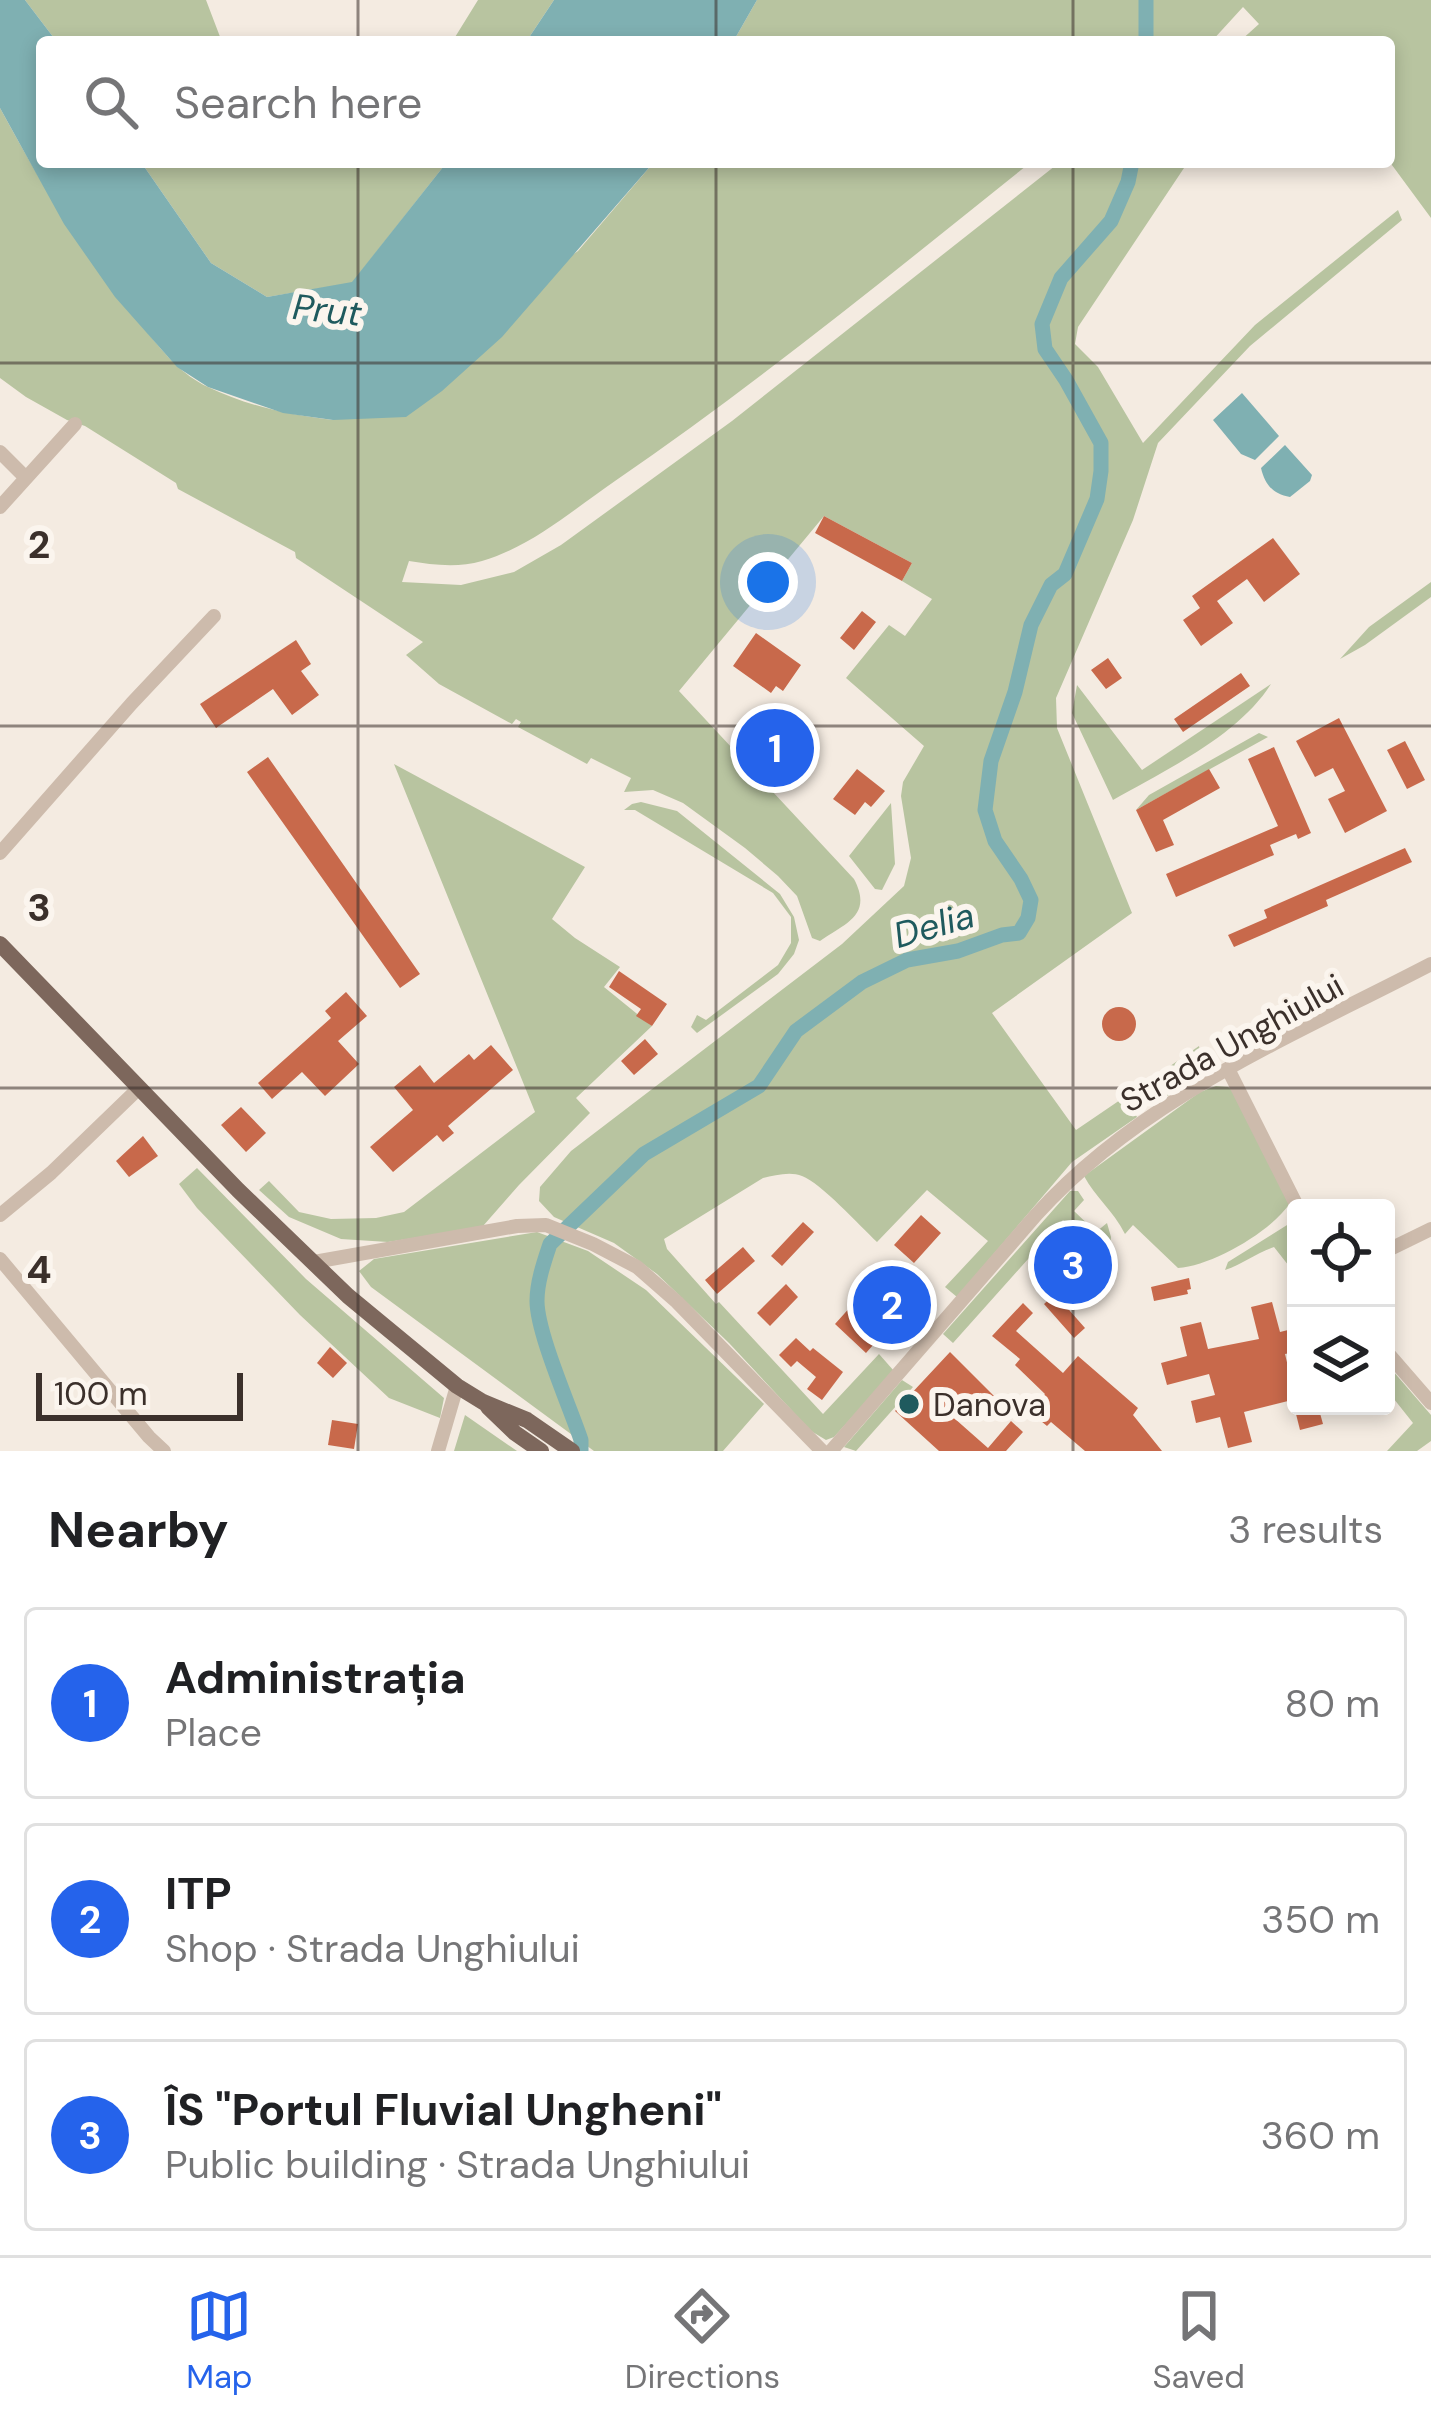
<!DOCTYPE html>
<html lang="en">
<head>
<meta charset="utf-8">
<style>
	body { margin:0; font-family:"DM Sans",sans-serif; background:#f6f6f6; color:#202124 }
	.controls { position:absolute; right:36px; bottom:36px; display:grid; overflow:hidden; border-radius:12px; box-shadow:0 6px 18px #0003 }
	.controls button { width:108px; height:108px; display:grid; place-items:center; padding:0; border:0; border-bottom:3px solid #e0e0e0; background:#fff; color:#202124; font:60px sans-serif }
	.scale { position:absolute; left:36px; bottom:30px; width:207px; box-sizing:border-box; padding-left:12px; border:6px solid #3b302b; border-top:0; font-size:33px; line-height:42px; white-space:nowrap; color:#3b302b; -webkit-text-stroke:9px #fbf5ee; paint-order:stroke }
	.you { position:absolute; left:768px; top:582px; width:42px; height:42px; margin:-30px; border:9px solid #fff; border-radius:50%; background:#1a73e8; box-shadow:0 0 0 18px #1a73e833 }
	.badge { display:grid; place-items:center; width:78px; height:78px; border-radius:50%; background:#2563eb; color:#fff; font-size:39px; font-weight:700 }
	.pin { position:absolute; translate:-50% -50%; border:6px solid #fff; box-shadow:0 3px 12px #0006 }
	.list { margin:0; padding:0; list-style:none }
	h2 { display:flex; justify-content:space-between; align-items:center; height:156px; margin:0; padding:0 48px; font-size:51px }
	h2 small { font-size:39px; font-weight:400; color:#757577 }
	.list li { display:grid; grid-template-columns:78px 1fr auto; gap:36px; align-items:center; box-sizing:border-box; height:192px; margin:0 24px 24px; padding:0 24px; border:3px solid #e0e0e0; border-radius:12px }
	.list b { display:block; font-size:45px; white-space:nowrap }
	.list p { margin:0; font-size:39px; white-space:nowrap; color:#757577 }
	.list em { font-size:39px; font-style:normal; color:#757577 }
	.icon { flex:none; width:66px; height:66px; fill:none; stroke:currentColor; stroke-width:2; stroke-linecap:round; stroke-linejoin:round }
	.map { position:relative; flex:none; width:1431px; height:1451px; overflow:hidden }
	.search { position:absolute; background:#fff; box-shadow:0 6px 18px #0003; left:36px; right:36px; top:36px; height:132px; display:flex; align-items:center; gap:30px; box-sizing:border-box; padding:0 42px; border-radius:12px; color:#757577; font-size:45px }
	.sheet { height:804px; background:#fff }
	nav { display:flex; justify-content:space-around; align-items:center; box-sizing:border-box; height:168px; border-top:3px solid #e0e0e0; background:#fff; font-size:33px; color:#757577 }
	nav a { display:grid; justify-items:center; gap:6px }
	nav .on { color:#2563eb }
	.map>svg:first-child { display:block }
</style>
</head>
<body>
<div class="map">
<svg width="1431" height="1451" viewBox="0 0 1431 1451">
	<rect width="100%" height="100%" fill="#f4ebe1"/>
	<path fill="#b8c4a0" d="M25,0H206L222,42H57Z
		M478,0H554L526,42H452Z
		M757,0H1431V218L1389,161V42H1309L1306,37L1296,42H1239L1259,24L1243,7L1211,42H733Z
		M0,108C44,188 86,263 147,332C165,354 182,375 208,387C247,406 291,415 333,420L578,251L654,162H1031C895,271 759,382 615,481C574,509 531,547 482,561C458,568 433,565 409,561L402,582L461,585L514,572L561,545L732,421L1060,162H1188L1078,327L1075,344L1098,367L1143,443L1255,325L1398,210L1402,220L1250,346L1158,443L1133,520L1056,698L1057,728L1132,913L992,1013L1076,1130L1126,1096L1137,1117L1072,1162L957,1297L945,1287L988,1241L927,1190L877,1242C860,1226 821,1183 802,1176C791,1171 775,1175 763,1178L664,1239L667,1249L716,1304L719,1302L823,1414L879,1354L894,1371L834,1437L826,1440L811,1431L729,1343L657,1274L614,1243L554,1217L539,1201L540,1187L571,1151L842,944L904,886L911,858L901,796L903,782L924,746L846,678L889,625L905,636L932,599L902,581L912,563L824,516L679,691L854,879C873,915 846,923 820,941L812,938L797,896L778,876L745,848L683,803L653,790L624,792L631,778L591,758L587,764L518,727L521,722L516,719L512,724L439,684L406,655L423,642L296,558L295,552L178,489L176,483L85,426L67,420L26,397L0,378Z
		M141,162H447L352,283L267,297L211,263Z
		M1431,582V597L1365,645L1340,659L1369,627Z
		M1271,684C1238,736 1166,770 1113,800L1072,713L1077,685L1142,770Z
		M1259,733L1268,737L1136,810L1149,795Z
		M394,764L585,867L552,919L575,938L620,967L604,987L652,1026L576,1098L590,1113L519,1185L483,1226L471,1229L388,1242L341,1239L289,1217L259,1190L269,1181L299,1212L331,1219L376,1218L404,1212L535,1112Z
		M641,802L677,811L780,894L794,917L799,940L794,954L778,974L697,1033L691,1027L697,1015L706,1020L778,965L791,943V917L773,893L635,810H624L632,804Z
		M891,803L895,864L882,890L875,889L849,856Z
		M1199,1046L1202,1063L1199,1075L1152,1106L1146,1103L1137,1089Z
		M1216,1086L1228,1087L1232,1090L1290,1203C1272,1231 1212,1266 1178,1268L1133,1225L1125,1234C1113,1210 1095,1197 1084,1176L1200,1092Z
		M197,1168L306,1279L444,1398L440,1418L389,1398L300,1315L197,1208L179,1184Z
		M1070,1191H1078L1084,1200L1074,1211L1096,1232L1107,1223L1111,1237L1109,1262L1063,1220L953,1343L943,1334Z
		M1295,1220L1296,1275L1274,1247C1256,1253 1243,1264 1225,1270L1228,1262Z
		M537,1232L588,1251L646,1290L764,1404L723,1451H594L371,1287L359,1271L374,1259Z
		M1386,1363L1431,1415V1441L1417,1451H1387L1413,1423L1386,1389Z
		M902,1380L913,1387L856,1451L844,1447Z
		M465,1415L517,1451H454Z"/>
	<path fill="#7fb0b2" d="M0,0H25L57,42H42V162H141L211,263L267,297L352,282L447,162H654L502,337L442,391L406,417L333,420L283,413L208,387L177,367L115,297L64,224L0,108Z
		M554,0H757L733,42H526Z
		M1242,393L1279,436L1255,460L1241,454L1213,420Z
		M1285,445L1312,475L1310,481L1290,497C1273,494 1265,485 1261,468Z"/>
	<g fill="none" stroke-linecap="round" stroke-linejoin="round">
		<path stroke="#7fb0b2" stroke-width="15" d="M1146,42V0
			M581,1451V1440C570,1407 537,1333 537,1301C537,1282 544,1262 550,1244L644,1154L759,1086L796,1031L862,982L907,960L958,951L1002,935L1019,933L1028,918L1031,900L1021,879L995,841L985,810L991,761L1015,692L1031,625L1051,585L1065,574L1097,499L1101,471V443L1066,380L1045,349L1042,324L1061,278L1111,221L1128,182L1132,162"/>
	</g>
	<path fill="#c8694b" d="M824,516L912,563L902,581L815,533Z
		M1273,538L1300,574L1264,602L1247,579L1217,601L1233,623L1201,646L1183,620L1200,608L1192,596Z
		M862,611L876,622L854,650L840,638Z
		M756,633L801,665L783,691L776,686L771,693L733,666Z
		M296,640L311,664L301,671L319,695L292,715L273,689L216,728L200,704Z
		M1108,658L1122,678L1106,689L1091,670Z
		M1241,673L1250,686L1183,732L1174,719Z
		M1339,718L1387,811L1345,833L1328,799L1345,791L1333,768L1315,777L1296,741Z
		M773,725L798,745L777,771L752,751Z
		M1405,741L1425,780L1407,789L1387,750Z
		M1274,747L1311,833L1298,839L1296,834L1270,845L1274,855L1176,897L1166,874L1278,826L1248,759Z
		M268,757L420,974L400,988L247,772Z
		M857,769L885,791L871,807L865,802L855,815L833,799Z
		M1209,769L1220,788L1163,820L1174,845L1156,852L1136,810Z
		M1405,848L1412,862L1326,900L1328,906L1234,947L1228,935L1267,918L1264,910Z
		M619,971L667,1004L652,1026L636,1016L641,1009L609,987Z
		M346,992L367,1016L338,1041L359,1064L325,1096L302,1072L272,1099L258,1083L331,1018L325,1011Z
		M1102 1024a17 17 0 1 1 34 0a17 17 0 1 1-34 0Z
		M645,1039L658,1054L634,1075L621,1061Z
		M491,1045L513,1070L448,1126L454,1133L443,1142L437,1135L393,1172L370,1147L413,1110L394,1087L420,1065L434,1083L469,1054L474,1060Z
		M241,1107L266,1133L246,1152L221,1125Z
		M143,1136L158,1156L129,1177L116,1161Z
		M921,1215L941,1233L914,1263L894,1245Z
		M803,1222L814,1232L782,1266L771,1256Z
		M1076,1243L1095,1260L1070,1288L1051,1271Z
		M743,1247L755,1261L717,1294L705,1280Z
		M880,1274L911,1302L866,1353L835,1324Z
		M1189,1278L1191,1289L1187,1290L1188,1294L1154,1301L1151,1287Z
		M786,1284L798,1297L770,1326L757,1313Z
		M1055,1294L1085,1328L1074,1338L1044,1304Z
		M1272,1302L1280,1332L1296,1328V1352L1285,1354L1291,1379L1296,1378V1399L1244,1412L1252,1442L1228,1448L1220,1417L1196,1423L1191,1401L1215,1395L1209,1374L1167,1385L1161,1363L1187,1356L1180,1327L1201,1322L1208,1349L1259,1339L1251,1307Z
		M1023,1303L1033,1313L1016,1331L1063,1373L1078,1356L1138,1408L1133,1415L1162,1451H1085L1051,1422L1047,1426L1030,1412L1045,1394L1015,1365L1020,1359L992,1336Z
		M796,1338L810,1351L813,1348L843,1372L822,1400L807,1389L816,1377L797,1361L791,1367L779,1355Z
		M330,1347L347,1363L333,1378L317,1363Z
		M950,1352L994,1396L977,1414L954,1418L988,1448L1011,1421L1023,1432L1006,1451H939L895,1411Z
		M1294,1406H1318L1323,1424L1300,1430Z
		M332,1420L358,1424L354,1449L328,1445Z"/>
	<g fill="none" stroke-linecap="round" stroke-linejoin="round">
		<path stroke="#cdbbac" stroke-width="14" d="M0,452L26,478
			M0,507L75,424
			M0,853L132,703L214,616
			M1228,1069L1298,1208
			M0,1215L51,1173L138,1089
			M1386,1251L1431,1229
			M0,1259L149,1437L164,1451
			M314,1262L517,1226L546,1225L593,1244L637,1267L677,1302L822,1451
			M1386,1351L1431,1403
			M438,1451L457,1386
			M831,1451L1036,1215C1142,1097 1293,1036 1431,964"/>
		<path stroke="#7d675c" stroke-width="16" d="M0,944L238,1190L348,1296L457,1386L483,1402L527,1420L572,1451
			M488,1407L515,1433L541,1451"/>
	</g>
	<path fill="none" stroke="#3b302b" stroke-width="3" stroke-opacity="0.55" d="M358,0V42M716,0V42M1073,0V42M358,162V1451M716,162V1451M1073,162V1451M0,363H1431M0,726H1431M0,1088H1431"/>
	<circle fill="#1f5a5e" stroke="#fbf5ee" stroke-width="4.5" cx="909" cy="1404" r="12"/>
	<g text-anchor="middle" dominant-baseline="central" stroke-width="12" stroke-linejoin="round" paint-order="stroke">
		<g font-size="33" fill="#3b302b" stroke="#fbf5ee">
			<text transform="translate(1232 1043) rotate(-29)">Strada Unghiului</text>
		</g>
		<g font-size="33" fill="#3b302b" stroke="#fbf5ee" text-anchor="start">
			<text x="933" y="1404">Danova</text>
		</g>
		<g font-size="36" font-style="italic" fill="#1f5a5e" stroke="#fbf5ee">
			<text transform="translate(327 310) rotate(6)">Prut</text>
			<text transform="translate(934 925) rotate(-16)">Delia</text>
		</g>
	</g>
	<g font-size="39" text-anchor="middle" font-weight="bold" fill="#3b302b" stroke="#fbf5ee" stroke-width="12" stroke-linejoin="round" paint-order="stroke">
		<text x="39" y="558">2</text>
		<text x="39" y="921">3</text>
		<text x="39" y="1283">4</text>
	</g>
</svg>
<div class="controls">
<button><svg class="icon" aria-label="locate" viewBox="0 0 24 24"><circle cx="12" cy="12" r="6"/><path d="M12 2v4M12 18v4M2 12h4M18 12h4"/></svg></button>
<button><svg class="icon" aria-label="layers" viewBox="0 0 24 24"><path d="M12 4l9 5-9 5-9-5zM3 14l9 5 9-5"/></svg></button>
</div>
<div class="scale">100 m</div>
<div class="you"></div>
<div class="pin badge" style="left:775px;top:748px">1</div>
<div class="pin badge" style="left:892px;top:1305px">2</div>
<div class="pin badge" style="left:1073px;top:1265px">3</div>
<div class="search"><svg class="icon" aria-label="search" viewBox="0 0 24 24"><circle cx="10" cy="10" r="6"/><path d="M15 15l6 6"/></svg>Search here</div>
</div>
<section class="sheet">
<h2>Nearby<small>3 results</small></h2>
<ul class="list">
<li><span class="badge">1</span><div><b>Administrația</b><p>Place</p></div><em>80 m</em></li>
<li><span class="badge">2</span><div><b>ITP</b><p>Shop · Strada Unghiului</p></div><em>350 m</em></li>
<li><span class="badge">3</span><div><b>ÎS &quot;Portul Fluvial Ungheni&quot;</b><p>Public building · Strada Unghiului</p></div><em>360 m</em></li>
</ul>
</section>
<nav>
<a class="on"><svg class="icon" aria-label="map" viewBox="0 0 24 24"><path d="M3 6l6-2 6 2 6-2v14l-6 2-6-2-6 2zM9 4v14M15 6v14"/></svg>Map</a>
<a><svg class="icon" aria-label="directions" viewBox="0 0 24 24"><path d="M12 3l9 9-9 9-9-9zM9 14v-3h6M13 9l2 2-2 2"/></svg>Directions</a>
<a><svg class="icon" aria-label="saved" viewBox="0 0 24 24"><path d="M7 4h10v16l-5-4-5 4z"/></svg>Saved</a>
</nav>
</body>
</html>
